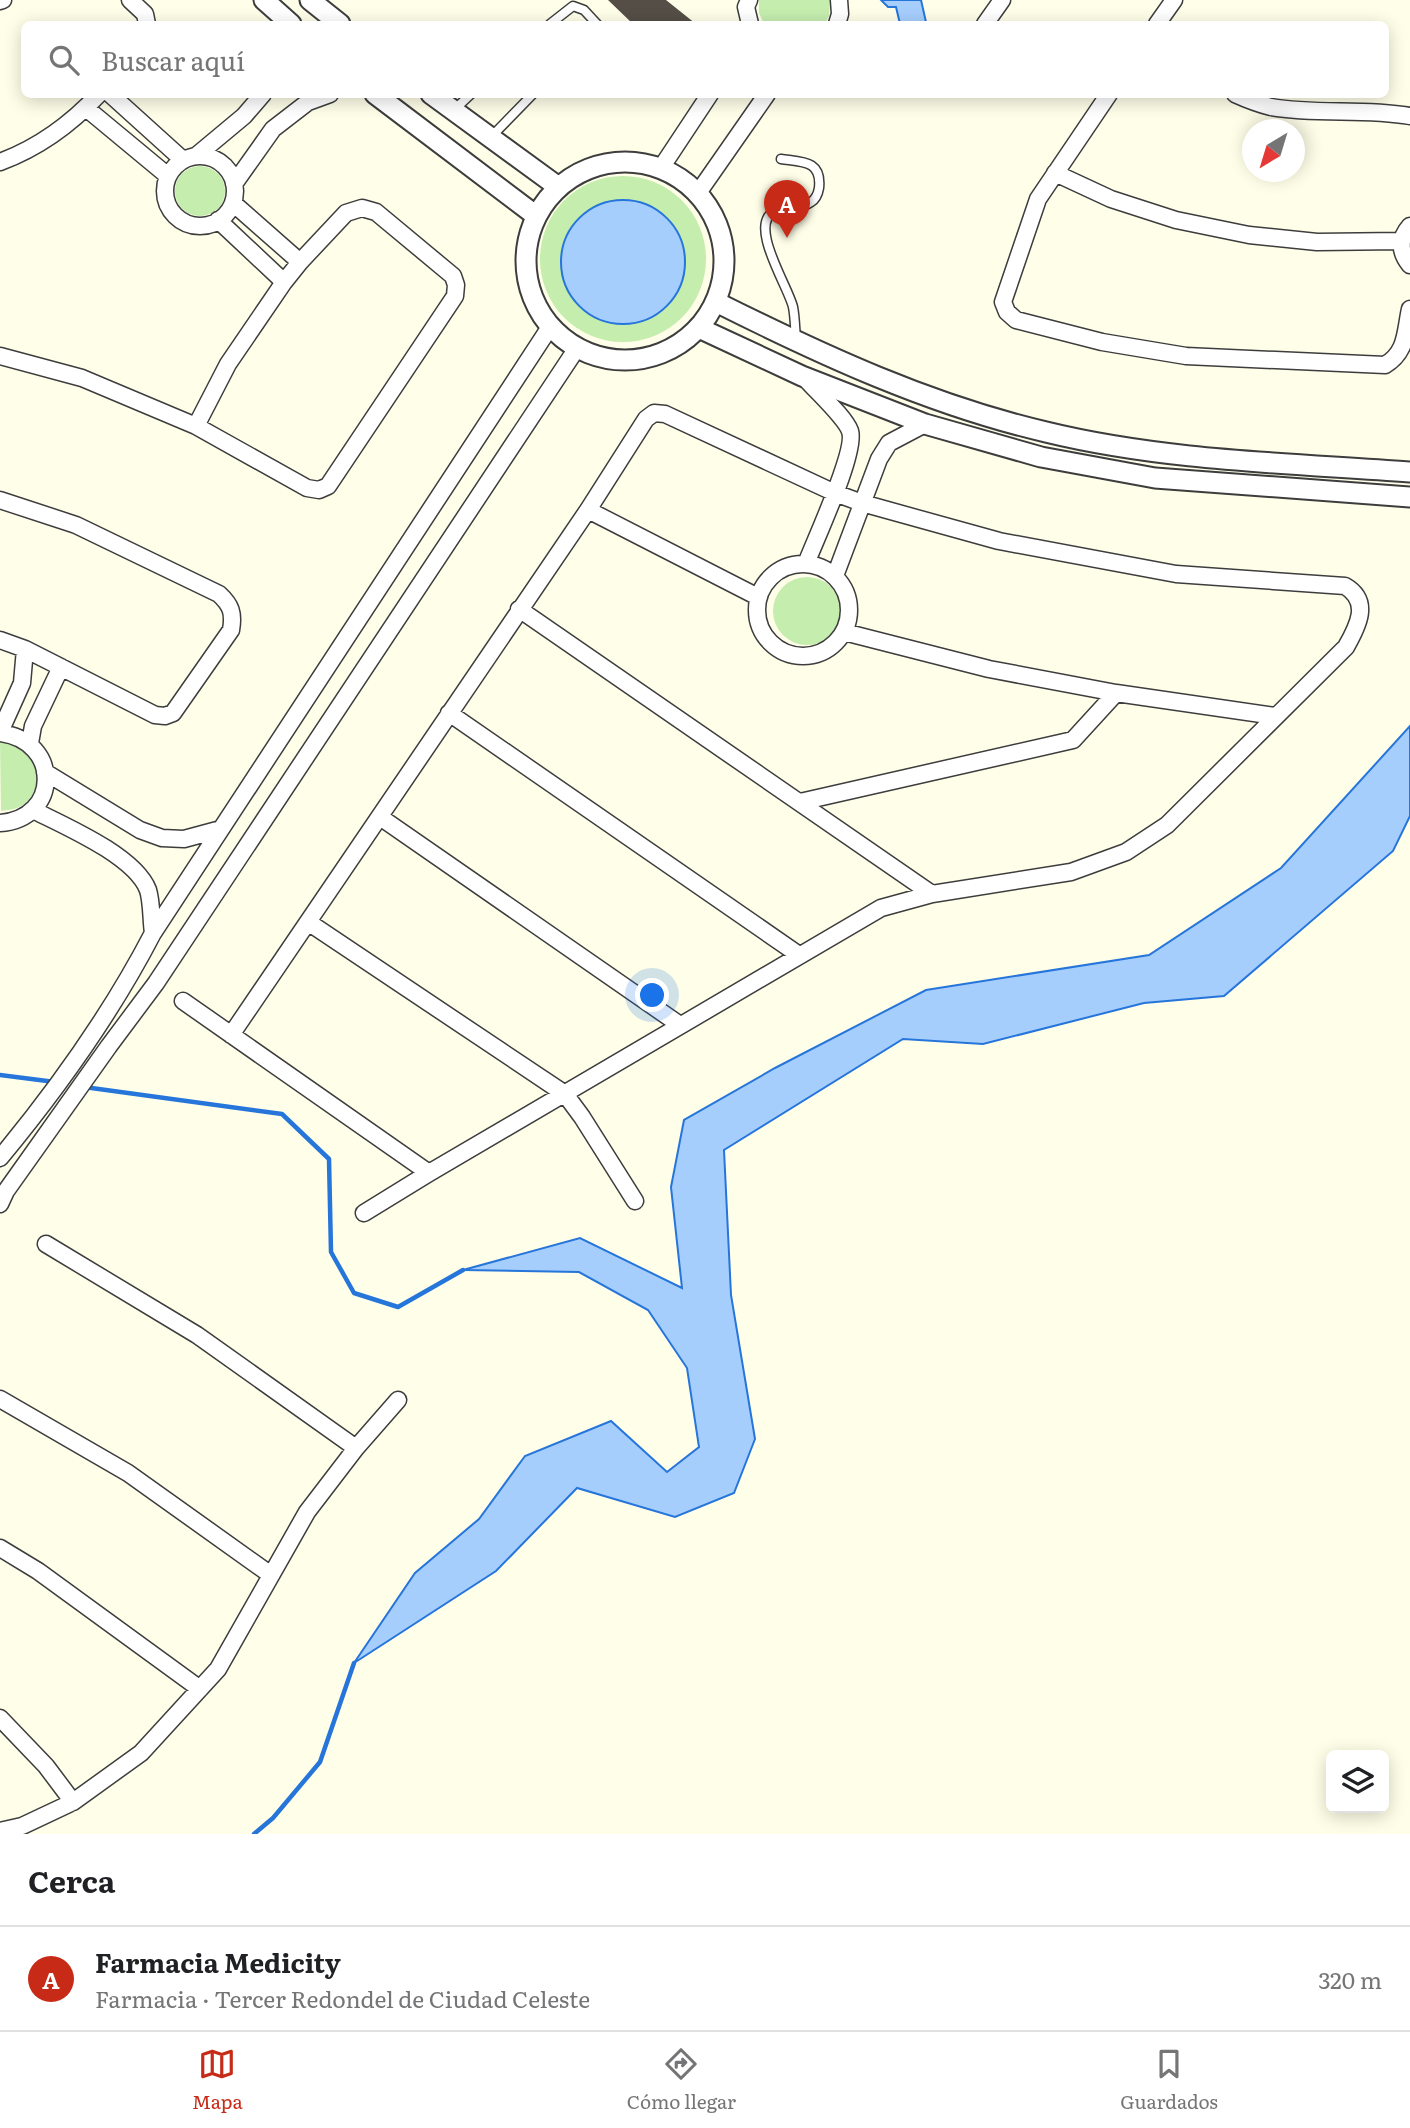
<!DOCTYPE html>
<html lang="es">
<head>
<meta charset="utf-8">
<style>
	body { margin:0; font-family:Literata,serif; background:#f6f6f6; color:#202124 }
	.controls { position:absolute; right:21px; bottom:21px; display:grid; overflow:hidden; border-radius:10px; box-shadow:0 4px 18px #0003 }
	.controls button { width:63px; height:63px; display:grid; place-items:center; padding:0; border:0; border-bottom:2px solid #e0e0e0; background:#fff; color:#202124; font:35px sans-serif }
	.compass { position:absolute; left:1242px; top:119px; width:63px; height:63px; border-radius:50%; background:#fff; box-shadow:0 4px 18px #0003; rotate:218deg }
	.you { position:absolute; left:653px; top:996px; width:24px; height:24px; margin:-18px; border:5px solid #fff; border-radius:50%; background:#1a73e8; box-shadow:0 0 0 10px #1a73e833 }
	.badge { display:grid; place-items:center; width:46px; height:46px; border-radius:50%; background:#c72a16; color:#fff; font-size:23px; font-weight:700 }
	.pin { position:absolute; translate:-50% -58px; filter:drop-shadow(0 2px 4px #0008) }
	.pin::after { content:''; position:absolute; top:37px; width:24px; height:21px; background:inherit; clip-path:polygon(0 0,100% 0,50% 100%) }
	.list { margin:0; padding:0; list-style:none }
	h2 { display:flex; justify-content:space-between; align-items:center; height:91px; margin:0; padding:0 28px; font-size:30px }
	h2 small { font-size:23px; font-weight:400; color:#757577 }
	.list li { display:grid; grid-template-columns:46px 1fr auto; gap:21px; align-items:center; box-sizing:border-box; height:105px; padding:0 28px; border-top:2px solid #e0e0e0 }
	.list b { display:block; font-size:26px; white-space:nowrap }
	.list p { margin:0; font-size:23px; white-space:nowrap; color:#757577 }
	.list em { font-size:23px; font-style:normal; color:#757577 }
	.icon { flex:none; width:38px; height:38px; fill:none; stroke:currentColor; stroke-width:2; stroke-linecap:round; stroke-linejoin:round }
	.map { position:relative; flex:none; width:1410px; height:1834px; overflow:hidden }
	.search { position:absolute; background:#fff; box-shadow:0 4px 18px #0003; left:21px; right:21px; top:21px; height:77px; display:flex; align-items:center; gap:18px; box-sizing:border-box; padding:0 24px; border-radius:10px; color:#757577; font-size:26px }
	.sheet { height:196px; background:#fff }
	nav { display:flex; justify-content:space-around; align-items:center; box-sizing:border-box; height:98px; border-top:2px solid #e0e0e0; background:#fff; font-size:19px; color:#757577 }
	nav a { display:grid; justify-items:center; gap:4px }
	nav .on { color:#c72a16 }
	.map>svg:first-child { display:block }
</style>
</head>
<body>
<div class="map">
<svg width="1410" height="1834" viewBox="0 0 1410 1834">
	<rect width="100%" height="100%" fill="#fffee8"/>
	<path fill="#c4edae" d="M759,0H830L829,16L825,24H764L759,13Z
		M175 191a25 25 0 1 1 50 0a25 25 0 1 1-50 0Z
		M540 259a83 83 0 1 1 166 0a83 83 0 1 1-166 0Z
		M773 611a34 34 0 1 1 68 0a34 34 0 1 1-68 0Z
		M0,740C5,741 12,742 17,744C21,746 26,751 29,755C42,769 39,793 23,805C16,809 9,810 1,811Z"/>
	<path fill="#a6cefc" stroke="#2675db" stroke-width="2" d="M881,0H921L926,22L900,24L896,7H888Z
		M561 262a62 62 0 1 1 124 0a62 62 0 1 1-124 0Z
		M1410,726V816L1393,851L1224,996L1144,1003L983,1044L903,1039L724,1150L731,1295L755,1439L734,1493L675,1517L577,1488L496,1571L354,1663L415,1573L479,1519L525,1456L611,1421L667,1472L699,1447L687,1368L648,1310L579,1272L463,1270L580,1238L682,1288L671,1187L684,1120L775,1068L926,990L1149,955L1281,868Z"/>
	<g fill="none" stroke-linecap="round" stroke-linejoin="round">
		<path stroke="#2675db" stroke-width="4.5" d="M0,1075L55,1082
			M84,1087L282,1114L329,1159L331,1252L354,1293L398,1307L463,1270
			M254,1834L273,1818L320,1762L354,1663"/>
	</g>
	<path fill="#544e46" d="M608,0H666L696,24H633Z"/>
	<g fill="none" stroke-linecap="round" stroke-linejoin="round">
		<g stroke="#3d3d3d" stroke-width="11">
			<path id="service" d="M550,24L573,6L584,10L597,24
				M455,109L471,94
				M491,137L533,94
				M781,159C802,162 822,160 819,188C818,194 816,199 811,202C802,209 784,208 773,212C749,227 788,286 793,307C795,317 795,329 796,339"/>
		</g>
		<g stroke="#3d3d3d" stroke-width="19">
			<path id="minor" d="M130,0L145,14L147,24
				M749,0L746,7L750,24
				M0,1L3,0
				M837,24L840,14L839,0
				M985,24L1002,0
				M1157,24L1174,0
				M110,94L183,160
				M1109,94L1038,199L1003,302L1007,312L1016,320L1102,342L1186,356L1385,365C1407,352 1405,332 1410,309
				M1235,94C1246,99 1259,104 1271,107C1317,115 1364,108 1410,116
				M86,108L168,176
				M196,156L244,116L263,94
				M165 191a35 35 0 1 1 70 0a35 35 0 1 1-70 0Z
				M0,162C38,148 71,124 99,94
				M661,168L710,94
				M1055,173L1111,199L1176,220L1249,235L1317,242L1401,241
				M234,184L273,129L308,102L330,94
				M698,193L767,94
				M233,203L300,262
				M218,220L284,282
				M1410,226C1399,238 1399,252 1410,265
				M0,356L82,378L196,426L307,488L319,490L328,486L455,296L456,285L453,276L376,212L362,208L346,213L300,262L284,282L228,364L196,426
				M805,378C816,391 845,417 850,431C857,451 815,540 806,564
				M0,500L76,525L219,594C231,605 234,613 231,630L173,713L165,716L155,715L25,649L0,640
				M588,510L758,597
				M757 610a46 46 0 1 1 92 0a46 46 0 1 1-92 0Z
				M835,576L879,459L889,443L925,424
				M519,609L932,894
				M844,632L989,669L1116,693L1275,716
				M449,713L799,955
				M0,732L22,683L25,649
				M0,733C62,741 60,819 0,823
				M30,743L33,726L61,667
				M45,772L140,830L162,838L184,839L221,829
				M800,802L1073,740L1116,693
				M33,810C65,826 135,856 148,890C152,903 151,920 153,933
				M380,817L680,1025
				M308,922L565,1094L582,1117L635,1201
				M183,1001L429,1173
				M231,1035L588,510L646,419L654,413L665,414L835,493L862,503L999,541L1176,574L1345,586C1371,601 1358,626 1346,647L1167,825L1126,852L1071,872L932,894L881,908L429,1173L364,1213
				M0,1158C58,1088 111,1014 153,933L550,327
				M0,1204L6,1191L109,1046L156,983L577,348
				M46,1244L197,1335L356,1448
				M0,1399L128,1473L271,1575
				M0,1548L38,1571L200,1689
				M0,1718L46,1766L73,1802
				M0,1831L22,1826L73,1802L141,1753L218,1669L307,1512L356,1448L398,1400"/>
		</g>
		<g stroke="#3d3d3d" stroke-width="23">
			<path id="tertiary" d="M264,0L291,24
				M310,0L340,24
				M375,94L535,215
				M431,94L557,186
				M526 261a99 99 0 1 1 198 0a99 99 0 1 1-198 0Z
				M716,302C822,355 930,405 1046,432C1165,461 1289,463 1410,472
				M699,328L802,376L925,424L1041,457L1155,478L1410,497"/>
		</g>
		<use href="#service" stroke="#fff" stroke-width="8"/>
		<use href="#minor" stroke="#fff" stroke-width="16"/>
		<use href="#tertiary" stroke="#fff" stroke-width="19"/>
	</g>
</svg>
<div class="controls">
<button><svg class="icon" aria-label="layers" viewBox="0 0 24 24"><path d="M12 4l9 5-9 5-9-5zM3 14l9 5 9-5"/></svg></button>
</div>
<svg class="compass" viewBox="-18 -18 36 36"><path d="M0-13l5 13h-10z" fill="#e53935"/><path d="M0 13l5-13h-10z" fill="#757577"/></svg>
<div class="you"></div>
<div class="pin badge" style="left:787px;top:238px">A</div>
<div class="search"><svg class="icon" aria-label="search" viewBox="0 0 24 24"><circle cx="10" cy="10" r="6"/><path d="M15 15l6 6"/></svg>Buscar aquí</div>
</div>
<section class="sheet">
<h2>Cerca<small></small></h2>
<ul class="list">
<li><span class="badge">A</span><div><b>Farmacia Medicity</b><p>Farmacia · Tercer Redondel de Ciudad Celeste</p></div><em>320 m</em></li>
</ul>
</section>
<nav>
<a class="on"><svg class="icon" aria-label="map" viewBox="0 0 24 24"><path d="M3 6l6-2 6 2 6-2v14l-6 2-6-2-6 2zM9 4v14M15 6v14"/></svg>Mapa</a>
<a><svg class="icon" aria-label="directions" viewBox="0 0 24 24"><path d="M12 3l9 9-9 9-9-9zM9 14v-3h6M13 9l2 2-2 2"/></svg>Cómo llegar</a>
<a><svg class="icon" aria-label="saved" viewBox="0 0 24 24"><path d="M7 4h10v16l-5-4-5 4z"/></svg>Guardados</a>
</nav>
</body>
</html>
